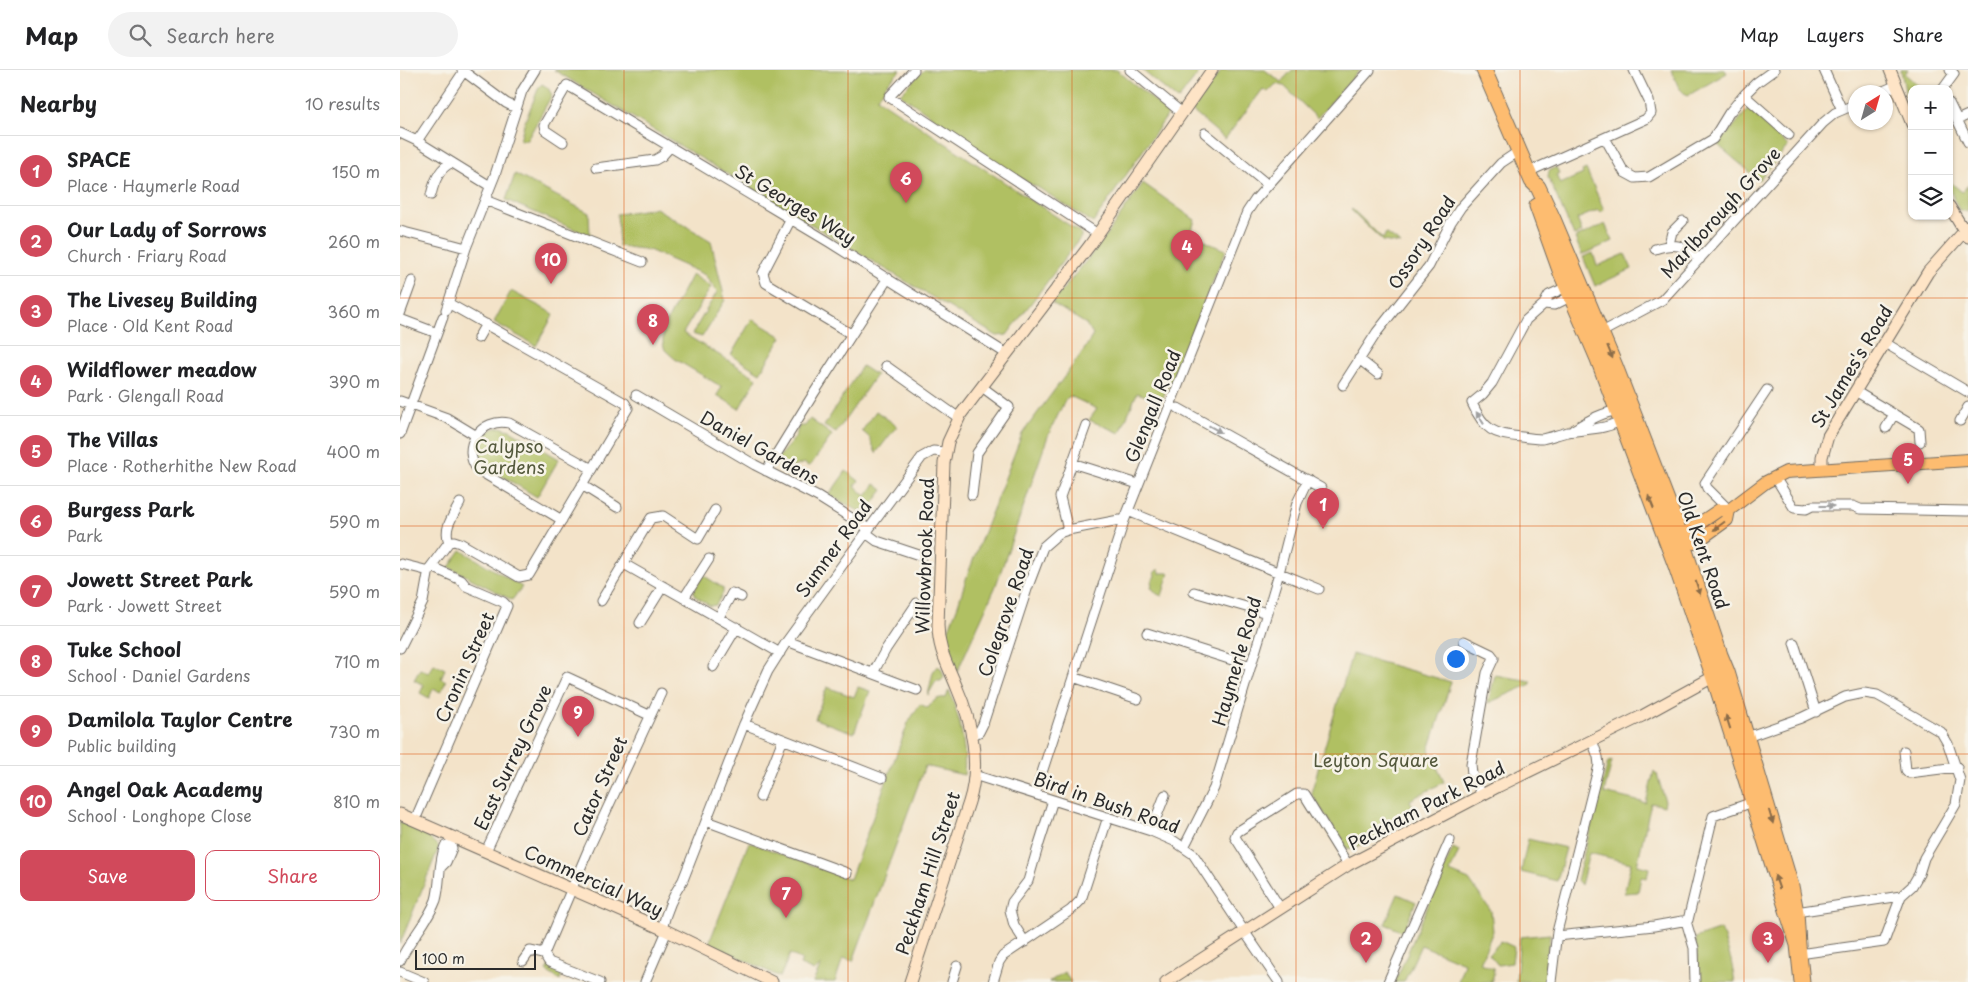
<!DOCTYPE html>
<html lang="en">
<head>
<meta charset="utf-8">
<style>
	body { margin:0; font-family:"Playpen Sans",sans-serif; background:#f2f2f2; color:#202124 }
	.controls { position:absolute; right:15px; top:15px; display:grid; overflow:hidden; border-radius:10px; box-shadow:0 1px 4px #0004 }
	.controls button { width:45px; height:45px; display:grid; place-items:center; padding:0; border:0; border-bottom:1px solid #e0e0e0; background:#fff; color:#202124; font:25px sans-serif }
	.compass { position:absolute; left:1448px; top:15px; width:45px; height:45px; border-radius:50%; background:#fff; box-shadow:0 1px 4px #0004; rotate:37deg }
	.scale { position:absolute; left:15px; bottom:12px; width:121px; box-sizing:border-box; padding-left:5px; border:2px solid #2b2b2b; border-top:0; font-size:14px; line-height:18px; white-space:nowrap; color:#2b2b2b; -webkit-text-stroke:4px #f7f3e8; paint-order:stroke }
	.you { position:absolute; left:1055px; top:588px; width:18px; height:18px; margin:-12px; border:4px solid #fff; border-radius:50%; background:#1a73e8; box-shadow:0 0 0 8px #1a73e833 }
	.badge { display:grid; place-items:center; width:32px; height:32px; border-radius:50%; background:#d1495b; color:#fff; font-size:16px; font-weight:700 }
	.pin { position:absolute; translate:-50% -41px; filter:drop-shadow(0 1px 2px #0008) }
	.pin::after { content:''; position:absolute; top:26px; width:18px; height:15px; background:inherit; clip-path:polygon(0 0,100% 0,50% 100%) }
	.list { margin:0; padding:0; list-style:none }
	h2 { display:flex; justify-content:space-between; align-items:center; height:65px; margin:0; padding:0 20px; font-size:21px }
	h2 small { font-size:16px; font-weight:400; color:#757577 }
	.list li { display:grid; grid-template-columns:32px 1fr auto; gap:15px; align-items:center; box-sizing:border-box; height:70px; padding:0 20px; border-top:1px solid #e0e0e0 }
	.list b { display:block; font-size:19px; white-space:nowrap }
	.list p { margin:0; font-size:16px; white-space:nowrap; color:#757577 }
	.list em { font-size:16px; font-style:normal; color:#757577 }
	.actions { display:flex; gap:10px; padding:15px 20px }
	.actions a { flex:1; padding:11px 0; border:1px solid #d1495b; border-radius:10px; text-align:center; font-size:18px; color:#d1495b }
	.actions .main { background:#d1495b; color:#fff }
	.icon { flex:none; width:28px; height:28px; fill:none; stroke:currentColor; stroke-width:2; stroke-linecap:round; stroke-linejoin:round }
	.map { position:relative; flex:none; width:1568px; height:912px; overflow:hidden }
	header { display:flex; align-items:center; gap:30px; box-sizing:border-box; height:70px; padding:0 25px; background:#fff; border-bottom:1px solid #e0e0e0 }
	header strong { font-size:24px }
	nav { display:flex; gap:28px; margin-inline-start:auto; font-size:18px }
	.search { width:350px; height:45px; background:#f2f2f2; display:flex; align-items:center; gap:12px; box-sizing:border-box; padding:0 18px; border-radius:28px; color:#757577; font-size:19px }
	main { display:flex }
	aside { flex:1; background:#fff }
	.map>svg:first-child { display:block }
</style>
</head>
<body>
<header>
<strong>Map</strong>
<div class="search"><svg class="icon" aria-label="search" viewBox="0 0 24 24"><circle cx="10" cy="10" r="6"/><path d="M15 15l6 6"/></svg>Search here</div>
<nav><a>Map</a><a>Layers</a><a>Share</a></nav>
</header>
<main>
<aside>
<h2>Nearby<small>10 results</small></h2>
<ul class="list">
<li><span class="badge">1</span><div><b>SPACE</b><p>Place · Haymerle Road</p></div><em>150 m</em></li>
<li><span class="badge">2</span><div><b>Our Lady of Sorrows</b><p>Church · Friary Road</p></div><em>260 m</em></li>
<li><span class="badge">3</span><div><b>The Livesey Building</b><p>Place · Old Kent Road</p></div><em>360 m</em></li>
<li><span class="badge">4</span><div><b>Wildflower meadow</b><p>Park · Glengall Road</p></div><em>390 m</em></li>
<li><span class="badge">5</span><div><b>The Villas</b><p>Place · Rotherhithe New Road</p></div><em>400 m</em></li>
<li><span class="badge">6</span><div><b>Burgess Park</b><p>Park</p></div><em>590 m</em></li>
<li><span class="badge">7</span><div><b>Jowett Street Park</b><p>Park · Jowett Street</p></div><em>590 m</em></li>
<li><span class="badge">8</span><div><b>Tuke School</b><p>School · Daniel Gardens</p></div><em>710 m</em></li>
<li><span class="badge">9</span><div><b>Damilola Taylor Centre</b><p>Public building</p></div><em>730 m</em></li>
<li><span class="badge">10</span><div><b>Angel Oak Academy</b><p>School · Longhope Close</p></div><em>810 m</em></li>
</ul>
<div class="actions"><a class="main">Save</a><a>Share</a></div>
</aside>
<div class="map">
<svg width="1568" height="912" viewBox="0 0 1568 912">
	<rect width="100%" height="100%" fill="#f7f3e8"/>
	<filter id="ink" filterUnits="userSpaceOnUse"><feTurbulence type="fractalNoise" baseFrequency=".02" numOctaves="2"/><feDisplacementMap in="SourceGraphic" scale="10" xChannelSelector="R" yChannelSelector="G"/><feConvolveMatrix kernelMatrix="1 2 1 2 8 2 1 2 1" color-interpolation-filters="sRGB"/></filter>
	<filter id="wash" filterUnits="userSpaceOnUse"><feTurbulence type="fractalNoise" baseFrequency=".0096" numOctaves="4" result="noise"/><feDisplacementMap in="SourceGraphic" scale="20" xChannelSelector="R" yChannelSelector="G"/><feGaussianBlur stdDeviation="1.12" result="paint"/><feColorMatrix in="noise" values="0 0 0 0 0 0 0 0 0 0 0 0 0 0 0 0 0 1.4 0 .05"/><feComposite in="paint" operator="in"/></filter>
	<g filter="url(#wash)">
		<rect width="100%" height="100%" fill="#f3e3c9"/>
		<path fill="#b0c062" stroke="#6e7646" d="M154,0H501L485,16L486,18L477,28L681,163V167L607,265L597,266Z
			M524,0H717L769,43L693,153L639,118L628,113L559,68L557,64L500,24Z
			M742,0H801L778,30Z
			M822,0H865L881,12L892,0H960L917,48L884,16L876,14L868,22L863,19L825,69L792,41Z
			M1271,0H1325L1327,3L1287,26L1279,18Z
			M1501,0H1508L1505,4L1522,19H1512V36L1505,21Z
			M142,14L148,18L152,25L127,70H120L124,54L139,17Z
			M1349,38L1388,76L1359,110L1318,75Z
			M1156,97L1159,103L1156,105L1160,114L1183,104L1182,101L1186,99L1204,140L1200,142L1198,140L1177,149L1182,162L1174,166L1148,107L1149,101Z
			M115,104L189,143L190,166L106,130Z
			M1549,111L1562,122L1568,115V141L1559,140L1549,118Z
			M743,113L795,150L791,163L811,174L826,180L769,317L751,310L767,317L762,331L737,323L720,363L689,350L697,339L670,326L665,330L648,366L595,518L557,602L545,569L558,535L567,506L622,364L684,280L693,265L686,254L652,233L704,169Z
			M256,138L311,171L325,230L302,267L292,264L317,222L305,205L249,180L219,176L217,144Z
			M952,139L983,169L986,163L1001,174L983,171L951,140Z
			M1205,154L1213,171L1182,185L1175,168Z
			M1193,183L1197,196L1225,184L1232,199L1195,216L1183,187Z
			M292,204L311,217L283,263L357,308L339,339L317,325L322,317L275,289L265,280L263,274V259Z
			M111,221L154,244L136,276L94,252Z
			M352,249L382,267L360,303L331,285Z
			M462,296L476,305L436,363L424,356Z
			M476,341L497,356L476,383L469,367L462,361Z
			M410,349L432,365L411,395L408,396L404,393L393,397L388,404C364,392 387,381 395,367C397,364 397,360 399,356H405Z
			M100,357L110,360L159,389L137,427L80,393C73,375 83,360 100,357Z
			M446,401L459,411L455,416L466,426L475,414L483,420L470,437L459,441L429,425Z
			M61,480L122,517L112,530L49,497Z
			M757,500H759V503H769L762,526L757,524L751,517L752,514L751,512L755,506L754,503Z
			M303,505L323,518V523L316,535L310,536L295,526L294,520Z
			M952,584L1051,612L1029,680L1044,712L1010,730L1017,746L952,779L946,778L911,723Z
			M34,594L45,599L41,608L46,611L41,622L33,619L29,628L20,623L24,615L14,610L20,599L29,603Z
			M537,596L541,598L544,607L541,611H536L528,625L533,602Z
			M1095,605L1131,611V614L1088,633Z
			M427,617L454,627L458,617L470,621L454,663L415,649Z
			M549,620C559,646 567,677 564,705L525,696L453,891L443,888L435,912H413L421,895L414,901L400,895L402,890L390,884L380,907L309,873L349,772L450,809L508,653L520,634L528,638C534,630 537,627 546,628Z
			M1212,691L1204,723L1246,733L1254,701L1257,704L1265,731L1264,736L1251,733L1237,795L1249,798L1247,808L1241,807L1238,822L1224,823L1231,793L1189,783L1181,815L1177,810L1208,692Z
			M0,752L23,762L39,777L0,874Z
			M1128,769L1166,778L1157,811L1121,802Z
			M1053,778L1059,781L1050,802L1069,810L1091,841L1093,861L1080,893L1093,898L1094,904L1091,912H1058L1064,893L1021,875L1004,912H995Z
			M998,824L1016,832L1003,862L985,854Z
			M1321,859L1331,890L1335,912H1300L1295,868Z
			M1150,864L1144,912L1116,911L1120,867Z
			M1101,871L1114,877L1112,893L1098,895L1089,884Z
			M149,895L162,902L160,910L146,901Z
			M664,902L671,912H649Z"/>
	</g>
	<g filter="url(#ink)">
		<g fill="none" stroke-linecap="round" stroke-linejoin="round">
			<g stroke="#716b62" stroke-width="11">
				<path id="street" d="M62,0L106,33L116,38
					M514,0L489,27L698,164
					M730,0L782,43
					M1424,0L1442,40
					M1543,19L1554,4L1550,0
					M1481,22L1495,16
					M1344,25L1389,65
					M1549,33L1568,72
					M1557,50L1568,45
					M0,63L17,71L90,116
					M805,63L868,115
					M1205,68L1224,102L1235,108L1249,107L1313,69L1329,43L1344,25L1356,13L1374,0
					M17,71L64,1
					M163,72L145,60L144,55L167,15L429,172L607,284
					M196,98L255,90L262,86L270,77
					M1128,102L1246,49L1251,43L1249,31L1234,0
					M31,125C34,112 39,98 51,93
					M85,130L242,192
					M391,149L363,203L366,213L451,264
					M0,161L47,173
					M51,174L66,178
					M1269,174L1272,162L1283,151
					M1255,179C1276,172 1282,175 1300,189
					M1169,216L1149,225L1144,234L1126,250L1092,313L1083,324L1072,333C1084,360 1094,365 1122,367C1129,368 1136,369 1142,369C1151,367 1159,364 1168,362C1187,359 1209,360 1224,348
					M1144,234L1154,235L1174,225
					M46,240L66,178L95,105L122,21L135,0
					M0,244L12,211
					M0,249L37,263
					M1202,262L1262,230L1423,53L1435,43L1456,34
					M78,268L86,254
					M1485,273L1568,322
					M959,289L978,304
					M486,296L559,348
					M943,315L977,262L1029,196L1051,152L1061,137L1101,93L1119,81
					M1455,321L1519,359L1520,372
					M236,325L355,395L418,427L469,459
					M0,331L47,348L75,365
					M778,338L921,418
					M1560,351L1568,337
					M1486,358L1494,344
					M1173,360C1186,352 1205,340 1221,341
					M0,364L43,247
					M672,393L738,414
					M366,401L414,323L488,208
					M1375,407L1394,438L1406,439L1412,436H1453L1460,439L1568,441
					M182,415L217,437
					M572,425L577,383L609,337L582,317
					M1329,440L1307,418L1305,413L1367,320
					M728,441L919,519
					M162,450L78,400C59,377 82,347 109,353L192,399
					M668,460L660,427L686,355
					M466,463L477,471L522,486
					M49,472C43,458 53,446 60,433
					M1,494L29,501
					M224,494L380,583
					M794,522L867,543
					M284,528L309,489
					M201,531L251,448L263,446L298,469L315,440
					M319,547L332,523L341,527
					M240,553L263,516
					M747,563L851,596
					M387,571L517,620
					M1064,571L1091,584L1094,588L1087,603L1071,694L1072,704L1082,725
					M1394,573L1416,642
					M0,578L23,532L29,499L49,472L54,471L60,473L119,507L129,505L228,338L225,333L48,233
					M313,597L337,557
					M473,603L486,579L517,533
					M673,607L738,629
					M344,654L482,708
					M571,666L579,662L583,654L627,519L643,477L659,463L668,460L719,450L724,451
					M1347,667L1401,648L1445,627L1464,623L1477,625L1486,630L1541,662L1548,674L1560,710L1556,734L1524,788L1519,804L1512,816L1501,826L1484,872L1399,884
					M1504,681L1506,700L1509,703L1557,697
					M574,705L751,761L774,771L793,784L844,861L879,912
					M635,724L724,451L847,142L855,130L970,0
					M360,727L383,669
					M15,750L107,536L103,532L66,516L61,510L32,497
					M306,751L447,803
					M751,761L765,725
					M639,774L653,730
					M784,777L814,718L879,503L897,433L908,410
					M86,781L167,607L249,645
					M41,797L46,792L52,778L50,774L52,769
					M880,838L835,767L837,762L897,724H904L948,795
					M1396,842L1501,826
					M1286,851L1294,878L1295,912
					M262,859C266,842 273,825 283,810L344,654L368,601L387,571L443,494L522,387L533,381L545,382
					M1157,866L1254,856L1288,850L1313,746L1353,732
					M625,872L614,855L610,840L612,832L628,811L638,777
					M144,884L149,892L200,912
					M0,891C10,869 28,852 36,830C41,812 38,793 45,776L50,774
					M123,891L130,881L144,884L189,778L261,623
					M0,902L24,912
					M245,912L267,861
					M552,912L557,896
					M593,912L599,892L603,886L671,840L681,830L708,747
					M988,912L1050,770
					M1151,912L1157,862L1199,695L1198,687L1192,670"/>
			</g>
			<g stroke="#716b62" stroke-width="13">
				<path id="secondary" d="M1490,0L1512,54
					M1549,136L1568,167
					M1422,399V387L1428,366L1528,202L1568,157
					M0,744L267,861L372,912
					M510,912L569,732C581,695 572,652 557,618C548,595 538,580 538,555L544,393L548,372L561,344L690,175L812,0
					M766,912L948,795L1099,716L1242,646L1313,607L1318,601"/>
			</g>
			<g stroke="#716b62" stroke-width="14">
				<path id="primary" d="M1283,472L1288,461L1319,440H1329L1366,412L1386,402L1568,390
					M1277,474L1283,472L1295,473L1327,450L1329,440"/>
			</g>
			<g stroke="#716b62" stroke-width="17">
				<path id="highway" d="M1084,0L1132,111L1138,117L1153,149L1215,296L1275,451L1320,585L1327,602L1391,816L1396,842L1398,875
					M1137,136L1161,203L1198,289L1276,496L1317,617L1398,875L1402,912"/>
			</g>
			<use href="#street" stroke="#fff" stroke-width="9"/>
			<use href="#secondary" stroke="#fee4c6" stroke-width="11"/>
			<use href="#primary" stroke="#fdbc70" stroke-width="12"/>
			<use href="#highway" stroke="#fdbc70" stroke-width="15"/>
		</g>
		<defs><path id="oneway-solid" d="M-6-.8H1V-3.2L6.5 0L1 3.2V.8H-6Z" transform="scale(1.25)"/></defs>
		<g fill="#8a6c4a">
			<use href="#oneway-solid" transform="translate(1210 282) rotate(68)"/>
			<use href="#oneway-solid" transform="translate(1251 432) rotate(-112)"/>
			<use href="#oneway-solid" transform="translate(1319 456) rotate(143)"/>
			<use href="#oneway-solid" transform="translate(1298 518) rotate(72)"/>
			<use href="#oneway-solid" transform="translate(1328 652) rotate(-108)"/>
			<use href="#oneway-solid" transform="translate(1371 747) rotate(73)"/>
			<use href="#oneway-solid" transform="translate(1377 812) rotate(-109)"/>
		</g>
		<g fill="#a0a0a0">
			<use href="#oneway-solid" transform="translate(1080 348) rotate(-122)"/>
			<use href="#oneway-solid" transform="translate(815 359) rotate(29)"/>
			<use href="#oneway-solid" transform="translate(1427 436)"/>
		</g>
	</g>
	<path fill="none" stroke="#df570e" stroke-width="1" stroke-opacity="0.55" d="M224,0V912M448,0V912M672,0V912M896,0V912M1120,0V912M1344,0V912M0,228H1568M0,456H1568M0,684H1568"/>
	<g text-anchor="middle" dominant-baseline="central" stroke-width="5" stroke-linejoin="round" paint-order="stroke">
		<g font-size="18" fill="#2b2b2b" stroke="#f7f3e8">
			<text transform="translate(396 134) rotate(31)">St Georges Way</text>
			<text transform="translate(1320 142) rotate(-48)">Marlborough Grove</text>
			<text transform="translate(1021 172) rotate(-57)">Ossory Road</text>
			<text transform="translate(1451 296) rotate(-59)">St James's Road</text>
			<text transform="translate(752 336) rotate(-68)">Glengall Road</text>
			<text transform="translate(360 377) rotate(29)">Daniel Gardens</text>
			<text transform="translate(433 478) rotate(-54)">Sumner Road</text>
			<text transform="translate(1304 480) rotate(71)">Old Kent Road</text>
			<text transform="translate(524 486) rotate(-88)">Willowbrook Road</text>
			<text transform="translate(605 542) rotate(-71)">Colegrove Road</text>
			<text transform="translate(836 591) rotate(-74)">Haymerle Road</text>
			<text transform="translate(64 597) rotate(-66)">Cronin Street</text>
			<text transform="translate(112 687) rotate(-65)">East Surrey Grove</text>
			<text transform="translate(199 716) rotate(-66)">Cator Street</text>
			<text transform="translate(707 732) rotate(19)">Bird in Bush Road</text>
			<text transform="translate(1026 735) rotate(-27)">Peckham Park Road</text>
			<text transform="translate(527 803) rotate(-72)">Peckham Hill Street</text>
			<text transform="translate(194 810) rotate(24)">Commercial Way</text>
		</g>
		<g font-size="18" fill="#53583c" stroke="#f7f3e8">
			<text x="109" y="375">Calypso<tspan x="109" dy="21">Gardens</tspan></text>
			<text x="976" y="689">Leyton Square</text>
		</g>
	</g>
</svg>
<div class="controls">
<button>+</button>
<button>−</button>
<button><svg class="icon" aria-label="layers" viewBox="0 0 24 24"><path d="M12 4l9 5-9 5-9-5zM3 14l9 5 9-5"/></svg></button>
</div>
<svg class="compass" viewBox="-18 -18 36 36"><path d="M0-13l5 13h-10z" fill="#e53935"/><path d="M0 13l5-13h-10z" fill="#757577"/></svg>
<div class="scale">100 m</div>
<div class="you"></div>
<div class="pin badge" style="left:923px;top:459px">1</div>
<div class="pin badge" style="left:966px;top:893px">2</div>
<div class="pin badge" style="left:1368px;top:893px">3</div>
<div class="pin badge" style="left:787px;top:201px">4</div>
<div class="pin badge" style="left:1508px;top:414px">5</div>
<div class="pin badge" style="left:506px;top:133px">6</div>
<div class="pin badge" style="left:386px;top:848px">7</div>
<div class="pin badge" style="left:253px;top:275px">8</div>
<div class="pin badge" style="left:178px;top:667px">9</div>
<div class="pin badge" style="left:151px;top:214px">10</div>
</div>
</main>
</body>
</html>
